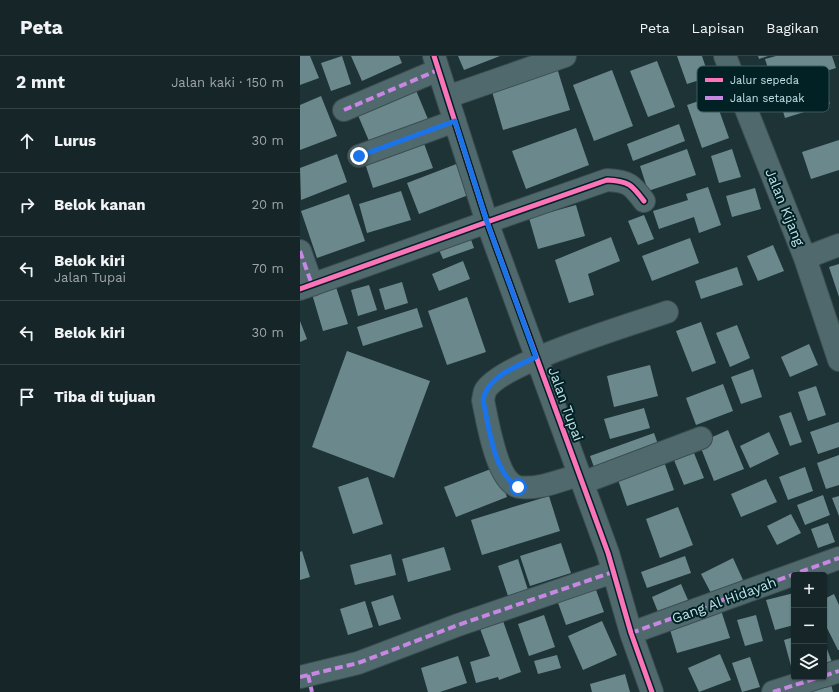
<!DOCTYPE html>
<html lang="id">
<head>
<meta charset="utf-8">
<style>
	body { margin:0; font-family:"Work Sans",sans-serif; background:#1f2e30; color:#f1f3f6 }
	.controls { position:absolute; right:12px; bottom:12px; display:grid; overflow:hidden; border-radius:4px; box-shadow:0 1px 3px #0004 }
	.controls button { width:36px; height:36px; display:grid; place-items:center; padding:0; border:0; border-bottom:1px solid #354345; background:#162628; color:#f1f3f6; font:20px sans-serif }
	.stop { position:absolute; width:12px; height:12px; margin:-9px; border:3px solid #1a73e8; border-radius:50%; background:#fff }
	.stop.end { background:#1a73e8; border-color:#fff; box-shadow:0 1px 4px #0008 }
	.list { margin:0; padding:0; list-style:none }
	h2 { display:flex; justify-content:space-between; align-items:center; height:52px; margin:0; padding:0 16px; font-size:17px }
	h2 small { font-size:13px; font-weight:400; color:#9ea5a8 }
	.list li { display:grid; grid-template-columns:26px 1fr auto; gap:12px; align-items:center; box-sizing:border-box; height:64px; padding:0 16px; border-top:1px solid #354345 }
	.list b { display:block; font-size:15px; white-space:nowrap }
	.list p { margin:0; font-size:13px; white-space:nowrap; color:#9ea5a8 }
	.list em { font-size:13px; font-style:normal; color:#9ea5a8 }
	.icon { flex:none; width:22px; height:22px; fill:none; stroke:currentColor; stroke-width:2; stroke-linecap:round; stroke-linejoin:round }
	.map { position:relative; flex:none; width:539px; height:636px; overflow:hidden }
	header { display:flex; align-items:center; gap:24px; box-sizing:border-box; height:56px; padding:0 20px; background:#162628; border-bottom:1px solid #354345 }
	header strong { font-size:19px }
	nav { display:flex; gap:22px; margin-inline-start:auto; font-size:14px }
	main { display:flex }
	aside { flex:1; background:#162628 }
	.map>svg:first-child { display:block }
</style>
</head>
<body>
<header>
<strong>Peta</strong>
<nav><a>Peta</a><a>Lapisan</a><a>Bagikan</a></nav>
</header>
<main>
<aside>
<h2>2 mnt<small>Jalan kaki · 150 m</small></h2>
<ul class="list">
<li><svg class="icon" aria-label="ahead" viewBox="0 0 24 24"><path d="M12 20V5M6 11l6-6 6 6"/></svg><div><b>Lurus</b></div><em>30 m</em></li>
<li><svg class="icon" aria-label="right" viewBox="0 0 24 24"><path d="M7 20v-9h11M14 6l5 5-5 5"/></svg><div><b>Belok kanan</b></div><em>20 m</em></li>
<li><svg class="icon" aria-label="left" viewBox="0 0 24 24"><path d="M17 20v-9H6M10 6l-5 5 5 5"/></svg><div><b>Belok kiri</b><p>Jalan Tupai</p></div><em>70 m</em></li>
<li><svg class="icon" aria-label="left" viewBox="0 0 24 24"><path d="M17 20v-9H6M10 6l-5 5 5 5"/></svg><div><b>Belok kiri</b></div><em>30 m</em></li>
<li><svg class="icon" aria-label="arrive" viewBox="0 0 24 24"><path d="M6 21V4h12l-3 4 3 4H6"/></svg><div><b>Tiba di tujuan</b></div></li>
</ul>
</aside>
<div class="map">
<svg width="539" height="636" viewBox="0 0 539 636">
	<rect width="100%" height="100%" fill="#1e3336"/>
	<path fill="#6b898d" d="M0,0H10L19,22L0,29Z
		M42,0L51,28L31,35L21,7Z
		M51,0H99L102,7L62,25Z
		M158,0H200L164,14Z
		M377,0H402L409,21L387,28Z
		M458,0H468L459,3Z
		M476,0H532L536,12L474,31L465,3Z
		M357,5L375,51L348,61L330,15Z
		M257,12L270,54L203,74L191,32Z
		M312,14L333,70L294,85L273,29Z
		M523,24L530,48L485,62L478,39Z
		M115,32L130,68L72,92L57,57Z
		M21,40L37,80L0,94V49Z
		M414,40L429,82L402,92L387,49Z
		M379,68L385,85L333,105L327,88Z
		M276,72L289,109L226,133L212,95Z
		M122,82L133,112L73,132L63,101Z
		M539,84V114L511,123L502,96Z
		M387,93L396,119L348,135L340,110Z
		M432,93L441,121L419,127L411,100Z
		M37,98L47,126L1,144L0,112Z
		M159,107L171,138L119,158L107,127Z
		M408,131L421,169L399,177L394,161L359,173L353,155L388,144L386,138Z
		M455,132L461,153L432,161L426,140Z
		M101,135L111,164L67,177L59,148Z
		M49,138L65,185L17,202L1,155Z
		M276,149L285,180L238,193L229,162Z
		M344,159L354,183L338,189L328,165Z
		M168,175L174,192L143,203L136,187Z
		M311,181L320,205L288,218L294,239L269,247L255,204Z
		M390,182L399,207L352,225L342,200Z
		M473,189L484,215L458,225L447,200Z
		M163,205L170,223L139,235L132,218Z
		M539,208V241L529,211Z
		M437,211L443,229L401,243L395,225Z
		M102,226L108,247L85,254L79,233Z
		M69,229L77,254L58,260L51,234Z
		M36,231L48,268L23,275L12,238Z
		M167,241L186,296L147,309L128,255Z
		M117,252L123,271L63,290L57,271Z
		M0,265L7,283L0,286Z
		M401,266L416,307L392,316L376,275Z
		M437,269L450,302L430,311L416,277Z
		M509,288L518,309L490,321L481,301Z
		M47,295L130,325L94,422L12,391Z
		M350,309L358,340L314,351L307,320Z
		M453,313L462,341L441,348L431,321Z
		M423,328L433,355L396,369L386,342Z
		M516,330L526,359L508,365L498,336Z
		M344,352L350,372L310,383L304,363Z
		M491,356L502,386L490,390L479,360Z
		M539,366V391L518,398L510,376Z
		M428,374L444,413L414,425L399,387Z
		M469,376L479,398L450,412L440,390Z
		M354,377L360,394L296,417L290,400Z
		M392,392L404,422L384,429L372,399Z
		M539,399V429L526,433L517,407Z
		M363,403L374,434L327,450L316,418Z
		M196,411L207,441L156,461L144,431Z
		M505,411L513,435L488,444L479,421Z
		M68,421L83,468L53,478L38,431Z
		M466,423L477,446L441,461L431,438Z
		M523,439L530,459L505,469L497,449Z
		M249,440L260,475L182,499L171,464Z
		M539,440V460L532,442Z
		M378,451L393,489L360,502L346,463Z
		M491,458L501,477L477,489L467,470Z
		M528,467L535,486L518,492L511,473Z
		M261,487L271,517L230,530L220,500Z
		M144,491L151,514L108,526L102,503Z
		M2,495L10,521L0,524V496Z
		M91,498L96,519L55,529L50,509Z
		M385,500L391,517L347,532L341,516Z
		M433,502L443,524L412,539L401,518Z
		M218,503L228,534L208,540L198,510Z
		M381,528L388,544L358,556L352,541Z
		M295,531L304,556L266,569L257,544Z
		M494,537V569L475,574L466,544Z
		M534,538L539,549V594H538L524,566V543Z
		M93,539L101,563L79,570L71,546Z
		M65,545L73,571L48,579L40,553Z
		M420,551L430,582L377,597L368,567Z
		M244,559L255,591L229,600L218,568Z
		M456,559L463,585L445,590L437,564Z
		M202,562L221,616L199,624L198,621L176,627L170,606L190,600L179,570Z
		M302,565L317,599L283,614L268,580Z
		M494,581V614H492L484,584Z
		M524,585L533,609L524,612Z
		M420,598L431,624L399,636L388,612Z
		M257,599L261,612L238,618L234,605Z
		M158,600L167,627L140,636H128L121,612Z
		M450,601L460,631L442,636L432,607Z
		M325,618L330,636H292L290,628Z
		M531,628L533,636H502Z"/>
	<g fill="none" stroke-linecap="round" stroke-linejoin="round">
		<g stroke="#3c4e51" stroke-width="24">
			<path id="minor" d="M134,0L187,166L308,497L331,577L352,636
				M425,0L505,202L539,304
				M147,41L265,0
				M44,54L138,14
				M59,100L155,65
				M0,195L12,229
				M505,202L539,189
				M0,233L187,166L307,124C329,125 332,129 344,145
				M279,419C261,424 238,434 219,431C197,427 187,363 183,344C184,341 184,337 185,335C200,307 333,268 367,256
				M282,427L401,382
				M331,577L539,502
				M524,620L539,615
				M0,621L58,607L158,569L313,516
				M473,636L520,621"/>
		</g>
		<use href="#minor" stroke="#50696d" stroke-width="22"/>
		<path stroke="#c787e3" stroke-width="4" stroke-dasharray="8 4" stroke-linecap="butt" d="M44,54L138,14
			M59,100L155,65
			M0,195L12,229
			M331,577L539,502
			M8,619L12,636
			M524,620L539,615
			M0,621L58,607L158,569L313,516
			M473,636L520,621"/>
		<g stroke="#022125" stroke-width="8">
			<path id="cycleway" d="M134,0L187,166L308,497L331,577L352,636
				M0,233L187,166L307,124C329,125 332,129 344,145"/>
		</g>
		<use href="#cycleway" stroke="#fb73b8" stroke-width="5"/>
	</g>
	<g fill="none" stroke-linecap="round" stroke-linejoin="round">
		<path stroke="#1a73e8" stroke-width="5" d="M59,100L155,65L187,166L236,301C217,310 187,321 183,344C189,370 193,417 218,431"/>
	</g>
	<g text-anchor="middle" dominant-baseline="central" stroke-width="4" stroke-linejoin="round" paint-order="stroke">
		<g font-size="14" fill="#bfe1e7" stroke="#022125">
			<text transform="translate(485 151) rotate(68)">Jalan Kijang</text>
			<text transform="translate(266 348) rotate(70)">Jalan Tupai</text>
			<text transform="translate(424 544) rotate(-20)">Gang Al Hidayah</text>
		</g>
	</g>
	<rect x="397" y="10" width="132" height="46" rx="6" fill="#022125" stroke="#3b5b5f" stroke-width="1"/>
	<rect x="405" y="22" width="18" height="4" fill="#fb73b8"/>
	<rect x="405" y="40" width="18" height="4" fill="#c787e3"/>
	<g font-size="11" fill="#bfe1e7">
		<text x="430" y="28">Jalur sepeda</text>
		<text x="430" y="46">Jalan setapak</text>
	</g>
</svg>
<div class="controls">
<button>+</button>
<button>−</button>
<button><svg class="icon" aria-label="layers" viewBox="0 0 24 24"><path d="M12 4l9 5-9 5-9-5zM3 14l9 5 9-5"/></svg></button>
</div>
<div class="stop" style="left:218px;top:431px"></div>
<div class="stop end" style="left:59px;top:100px"></div>
</div>
</main>
</body>
</html>
